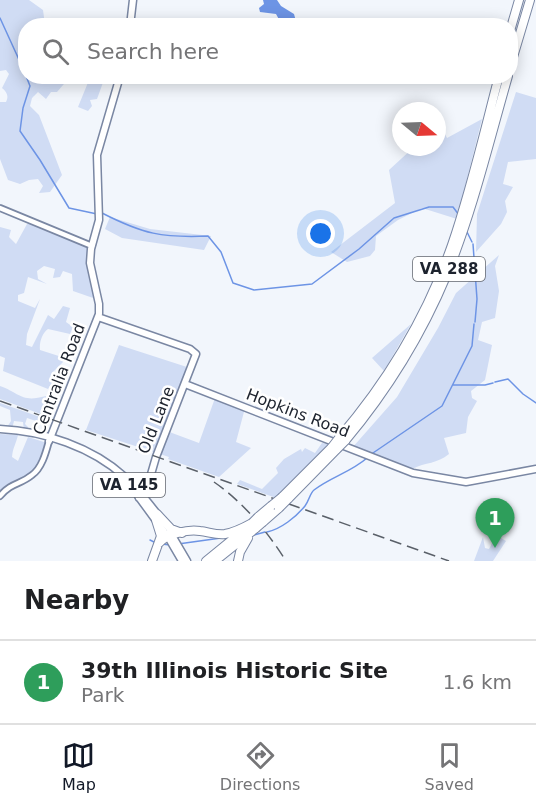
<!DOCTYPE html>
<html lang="en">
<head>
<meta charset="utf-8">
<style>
	body { margin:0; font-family:"DejaVu Sans",sans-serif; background:#f2f2f2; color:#202124 }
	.compass { position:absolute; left:392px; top:102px; width:54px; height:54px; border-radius:50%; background:#fff; box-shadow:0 3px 15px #0003; rotate:109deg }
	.you { position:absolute; left:321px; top:234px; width:21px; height:21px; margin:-15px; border:4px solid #fff; border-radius:50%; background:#1a73e8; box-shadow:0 0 0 9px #1a73e833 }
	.badge { display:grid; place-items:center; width:39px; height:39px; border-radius:50%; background:#111827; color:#fff; font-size:20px; font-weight:700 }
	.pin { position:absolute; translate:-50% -50px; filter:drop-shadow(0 2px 3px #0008) }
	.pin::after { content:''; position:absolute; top:32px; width:21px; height:18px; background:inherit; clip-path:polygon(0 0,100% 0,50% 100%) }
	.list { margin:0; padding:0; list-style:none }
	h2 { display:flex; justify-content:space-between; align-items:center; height:78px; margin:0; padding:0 24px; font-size:26px }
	h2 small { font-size:20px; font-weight:400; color:#757577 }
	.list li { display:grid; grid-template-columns:39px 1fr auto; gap:18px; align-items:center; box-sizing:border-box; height:84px; padding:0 24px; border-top:2px solid #e0e0e0 }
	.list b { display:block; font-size:22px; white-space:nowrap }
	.list p { margin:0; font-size:20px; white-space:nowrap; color:#757577 }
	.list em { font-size:20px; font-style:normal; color:#757577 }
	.icon { flex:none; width:33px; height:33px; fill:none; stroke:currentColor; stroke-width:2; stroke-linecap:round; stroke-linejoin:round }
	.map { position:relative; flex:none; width:536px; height:561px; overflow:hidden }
	.search { position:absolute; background:#fff; box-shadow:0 3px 15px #0003; left:18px; right:18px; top:18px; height:66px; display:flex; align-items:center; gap:15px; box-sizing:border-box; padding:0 21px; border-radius:24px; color:#757577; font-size:22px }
	.sheet { height:162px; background:#fff }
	nav { display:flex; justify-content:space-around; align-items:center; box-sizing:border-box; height:84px; border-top:2px solid #e0e0e0; background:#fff; font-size:16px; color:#757577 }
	nav a { display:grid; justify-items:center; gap:3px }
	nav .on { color:#111827 }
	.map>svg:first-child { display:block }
</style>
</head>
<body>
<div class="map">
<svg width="536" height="561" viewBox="0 0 536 561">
	<rect width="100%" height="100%" fill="#f2f6fc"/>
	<path fill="#d0dcf4" d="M0,0H29L43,10L45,25L26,26V76L70,77L57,92H51L46,99L38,92L32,98L30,106L39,115L62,175L50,192L39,193L43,186L38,179L29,180L20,184L8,180L0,159V102H6C9,96 7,92 2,88L9,74L6,70L0,71Z
		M83,77H105L97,99L90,100L92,106L88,111L78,107L89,80Z
		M516,92L536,98V159L508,162L503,184L513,187L505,201L507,212L501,224L476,252L477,214Z
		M437,119L447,138L482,119L457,219L422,208L398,220L376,236L375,250L370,256L347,262L331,252L395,203L389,170L414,147H437Z
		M110,217L150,229L211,236L204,250L122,238L105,229Z
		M33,222L88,246L96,299L73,291L72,274L63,271L60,277L53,278L55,269L44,266L37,271L38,279L47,284L28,277L24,293L18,295V301L35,308L40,299L27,334L26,345L32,347L48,315L54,319L63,306L70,308L66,322L73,327L70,334L48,329C42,333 39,343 40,350L65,358V360L52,373L53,381L48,389L3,371L5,358L0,356V227L11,230L9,237L16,244L27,224H32Z
		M499,255L495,266L499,291L495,318L482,322L478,340L492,345L485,380L471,391L472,398L477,401L468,417L466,433L444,438L449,454C437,464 426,462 412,469L352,448L397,397L438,328L456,293Z
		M411,324L384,371L372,358Z
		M119,345L190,368L164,430L199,443L215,398L245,408L236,442L251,448L219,477L168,459L169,457L86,430Z
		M0,386C20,393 21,403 46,396L49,407L46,416L0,399Z
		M0,403L43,418L46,423L37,421L36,424V421L27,418L25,424L28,427L27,430L24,431L23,422L14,421L12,429L7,427L11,421L10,410L0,406Z
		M0,434L18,435C16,444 13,447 12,457L18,461L28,437L47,443C43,455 40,469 28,477C16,485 13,480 0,495Z
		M322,443L330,444L276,498L237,484L240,480L262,489L278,473L276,468L284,459L301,449L302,452L305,448L315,453Z
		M496,535L506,541L493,561H474L483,537L485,548L489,549Z"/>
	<path fill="#6d94e5" d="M263,0H277L281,6L294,14L297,25H282L276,14L260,12L259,8L264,4Z"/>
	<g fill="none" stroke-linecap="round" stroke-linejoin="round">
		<path stroke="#6d94e5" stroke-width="1.5" d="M0,18L26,75
			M26,76L30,86L23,108L20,131L40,160L69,208L97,214
			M102,213C143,234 162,238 208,236L221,252L233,283L254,290L312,284L359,249L394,218L429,207H453L459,215
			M467,232L472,242
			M473,244L477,299L475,322
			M495,382L508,379L523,394L536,403
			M453,385H485L493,383
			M370,455L442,406L472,346L474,324
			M267,532C281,529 296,517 305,506C309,501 310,493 314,490C331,477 351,472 367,458
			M254,535L265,532
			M150,540L154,542
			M161,544L171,545
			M178,544L221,538"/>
		<g stroke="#7a87a3" stroke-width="8">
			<path id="minor" d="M0,208L92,246
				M0,496C12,482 20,485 32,475C42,468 46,452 49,441"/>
		</g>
		<g stroke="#7a87a3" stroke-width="9">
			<path id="major" d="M130,26L133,0
				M98,317L190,349L196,354L156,457L147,488L139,498
				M185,384L413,473L466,482L536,469
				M0,429C44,431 92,447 125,477C138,488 148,503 159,516
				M49,441L99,314V304L90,263L91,249L99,220L97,155L120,76
				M138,496L168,537L182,561
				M170,532L187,561"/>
		</g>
		<g stroke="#7a87a3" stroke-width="10">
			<path id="highway" d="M510,31L519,0
				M510,67L530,0
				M339,438C388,381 427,316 452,245C471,190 484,133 499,76
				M345,441C387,391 422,334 447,274C473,210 489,142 508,76
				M282,497L332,447
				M288,499L337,449
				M157,514L171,529L182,533
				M258,517L271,506
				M263,522L279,508
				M159,543C167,534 188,529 200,531C209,532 216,535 225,534C235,532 243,528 252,523
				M152,561L161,536L156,520
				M206,561L244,530
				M215,561L256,528
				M238,561L240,552L248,538"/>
		</g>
		<use href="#minor" stroke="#fff" stroke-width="4.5"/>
		<use href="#major" stroke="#fff" stroke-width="6"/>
		<use href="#highway" stroke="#fff" stroke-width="8"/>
		<path stroke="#5a6069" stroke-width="1.5" stroke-dasharray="12 6" stroke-linecap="butt" d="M0,401L449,561
			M214,482C243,502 267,531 286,561"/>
		<g stroke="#7a87a3" stroke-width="10" stroke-linecap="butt">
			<path id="highway-bridge" d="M332,447L339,438
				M337,449L345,441
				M271,506L282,497
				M279,508L288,499
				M252,523L258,517
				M256,528L263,522"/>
		</g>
		<use href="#highway-bridge" stroke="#fff" stroke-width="8"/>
	</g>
	<g text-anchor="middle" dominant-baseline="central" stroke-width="5" stroke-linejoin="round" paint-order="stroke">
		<g fill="#fff" stroke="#61656d" stroke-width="1.5">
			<rect x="413" y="257" width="72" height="24" rx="4.5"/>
			<rect x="93" y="473" width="72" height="24" rx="4.5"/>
		</g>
		<g font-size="15" font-weight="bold" fill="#1d232e">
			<text x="449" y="269">VA 288</text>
			<text x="129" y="485">VA 145</text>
		</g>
		<g font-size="16" fill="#1d232e" stroke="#fff">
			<text transform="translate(59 379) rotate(-69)">Centralia Road</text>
			<text transform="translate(298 413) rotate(21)">Hopkins Road</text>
			<text transform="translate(156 420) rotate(-68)">Old Lane</text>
		</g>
	</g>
</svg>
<svg class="compass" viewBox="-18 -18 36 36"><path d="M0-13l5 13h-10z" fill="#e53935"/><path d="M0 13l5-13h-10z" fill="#757577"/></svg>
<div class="you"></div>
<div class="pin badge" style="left:495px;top:548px;background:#2e9e5b">1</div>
<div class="search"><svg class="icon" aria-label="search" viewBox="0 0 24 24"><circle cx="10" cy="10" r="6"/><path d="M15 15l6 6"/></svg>Search here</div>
</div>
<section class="sheet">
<h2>Nearby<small></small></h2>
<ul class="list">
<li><span class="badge" style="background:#2e9e5b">1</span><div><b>39th Illinois Historic Site</b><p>Park</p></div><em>1.6 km</em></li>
</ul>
</section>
<nav>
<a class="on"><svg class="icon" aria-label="map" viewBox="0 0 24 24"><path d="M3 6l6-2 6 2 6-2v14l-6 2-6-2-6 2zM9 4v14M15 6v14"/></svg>Map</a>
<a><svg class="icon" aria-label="directions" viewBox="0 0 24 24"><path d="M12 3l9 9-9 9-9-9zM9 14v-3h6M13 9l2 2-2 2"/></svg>Directions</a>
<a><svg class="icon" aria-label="saved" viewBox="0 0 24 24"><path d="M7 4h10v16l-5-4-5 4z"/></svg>Saved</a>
</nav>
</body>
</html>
